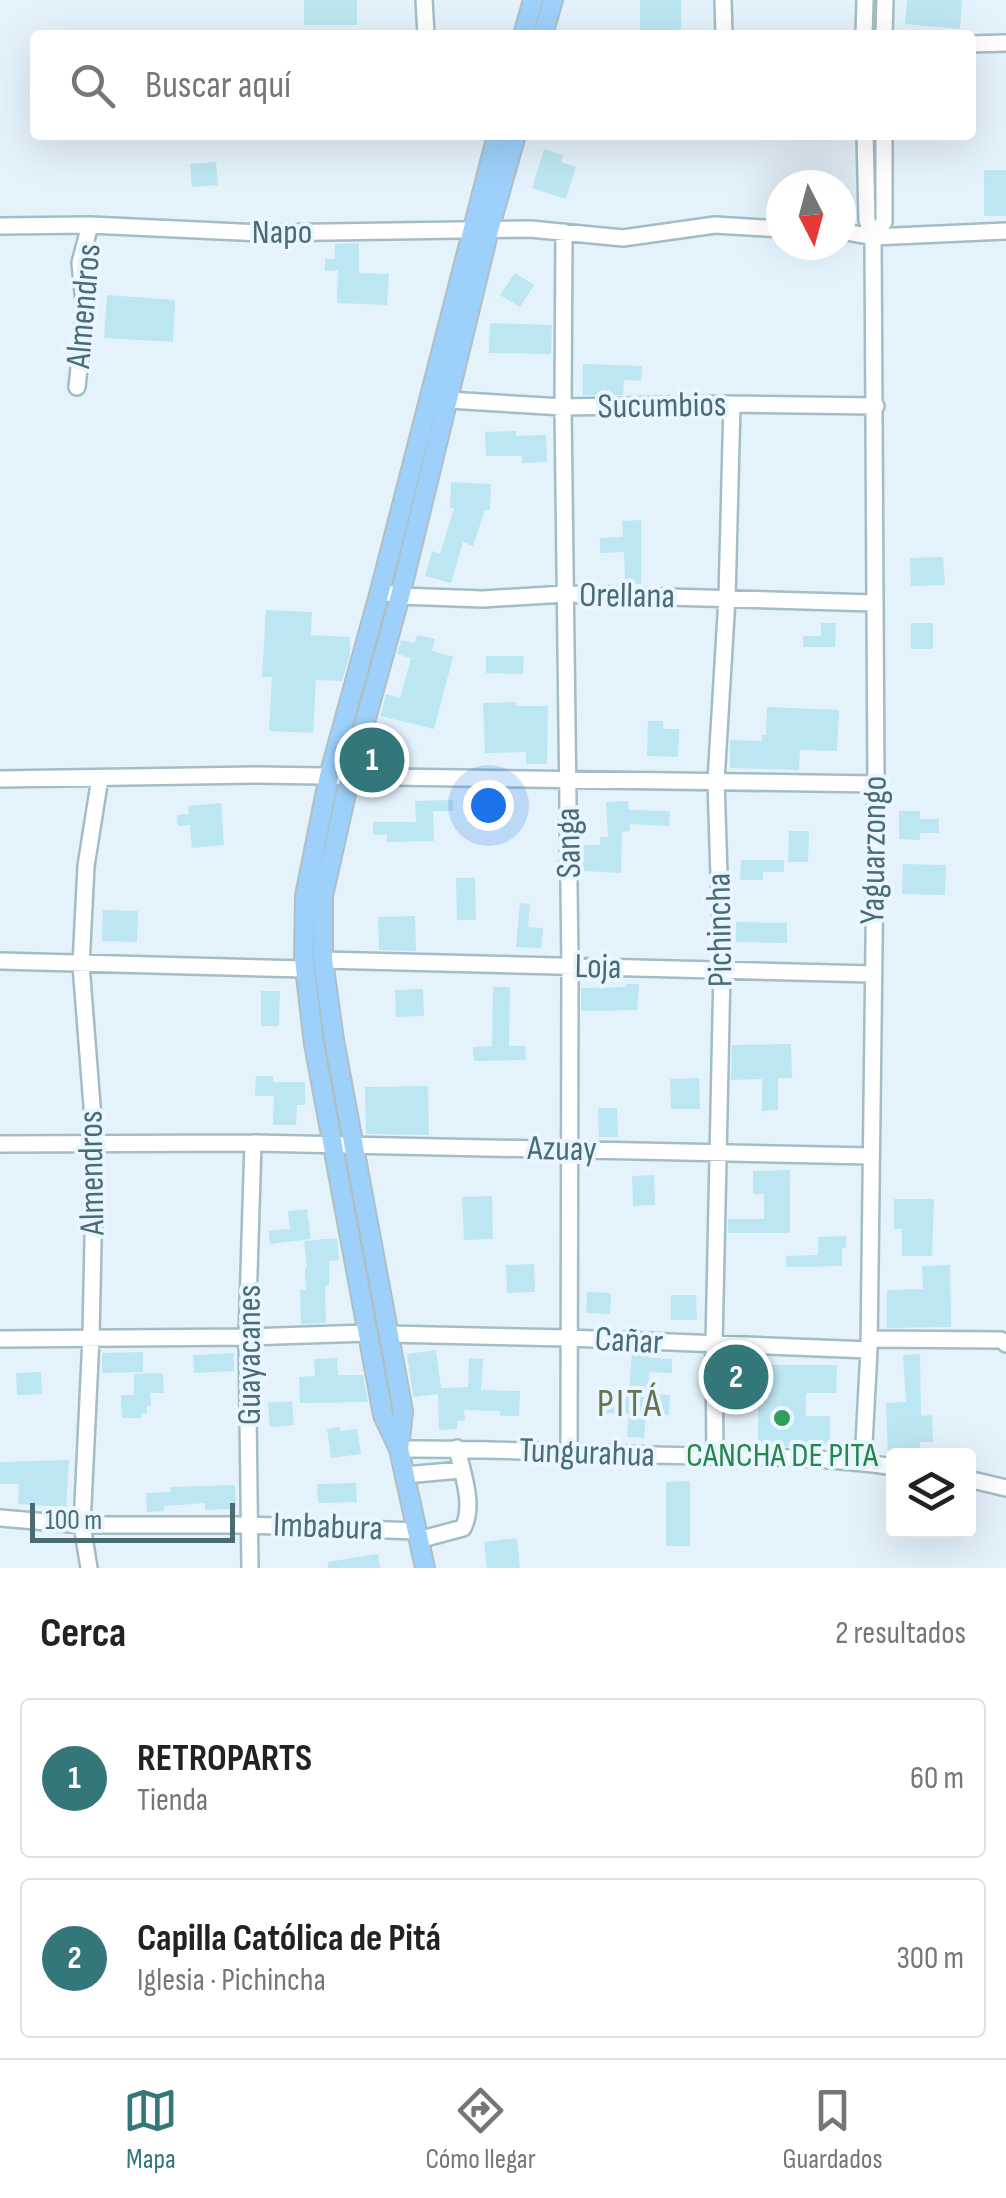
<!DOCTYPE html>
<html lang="es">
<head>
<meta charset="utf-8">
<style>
	body { margin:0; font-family:"Sofia Sans Condensed",sans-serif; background:#f2f2f2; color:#222 }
	.controls { position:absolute; right:30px; bottom:30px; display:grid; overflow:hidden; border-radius:10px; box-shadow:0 10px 40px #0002 }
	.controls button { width:90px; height:90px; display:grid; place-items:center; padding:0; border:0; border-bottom:2px solid #e0e0e0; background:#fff; color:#222; font:50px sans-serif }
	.compass { position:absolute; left:766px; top:170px; width:90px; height:90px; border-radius:50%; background:#fff; box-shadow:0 10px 40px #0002; rotate:174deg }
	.scale { position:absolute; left:30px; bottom:25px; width:205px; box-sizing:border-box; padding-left:10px; border:5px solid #4a6d75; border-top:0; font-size:28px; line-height:35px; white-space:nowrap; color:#4a6d75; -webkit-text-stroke:8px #eaf6ff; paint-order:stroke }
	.you { position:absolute; left:488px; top:805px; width:35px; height:35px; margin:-25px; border:8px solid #fff; border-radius:50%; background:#1a73e8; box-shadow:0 0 0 15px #1a73e833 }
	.badge { display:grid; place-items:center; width:65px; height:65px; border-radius:50%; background:#34777a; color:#fff; font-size:32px; font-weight:700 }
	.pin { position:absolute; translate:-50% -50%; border:5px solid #fff; box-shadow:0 2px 10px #0006 }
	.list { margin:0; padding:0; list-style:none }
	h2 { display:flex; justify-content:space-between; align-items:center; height:130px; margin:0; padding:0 40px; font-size:42px }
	h2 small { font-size:32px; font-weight:400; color:#767676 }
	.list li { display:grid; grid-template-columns:65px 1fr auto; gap:30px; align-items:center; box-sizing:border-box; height:160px; margin:0 20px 20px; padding:0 20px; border:2px solid #e0e0e0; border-radius:10px }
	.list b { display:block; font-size:38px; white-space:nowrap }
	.list p { margin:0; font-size:32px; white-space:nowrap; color:#767676 }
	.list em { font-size:32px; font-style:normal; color:#767676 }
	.icon { flex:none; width:55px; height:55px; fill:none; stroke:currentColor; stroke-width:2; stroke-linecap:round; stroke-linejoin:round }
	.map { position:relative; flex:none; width:1006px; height:1568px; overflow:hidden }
	.search { position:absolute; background:#fff; box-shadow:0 10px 40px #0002; left:30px; right:30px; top:30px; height:110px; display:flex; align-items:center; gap:25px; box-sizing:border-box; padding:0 35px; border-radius:10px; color:#767676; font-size:38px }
	.sheet { height:490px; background:#fff }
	nav { display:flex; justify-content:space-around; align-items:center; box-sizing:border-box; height:140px; border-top:2px solid #e0e0e0; background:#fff; font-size:28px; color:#767676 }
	nav a { display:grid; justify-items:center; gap:5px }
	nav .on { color:#34777a }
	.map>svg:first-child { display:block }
</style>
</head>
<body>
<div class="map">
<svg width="1006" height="1568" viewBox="0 0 1006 1568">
	<rect width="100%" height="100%" fill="#e4f2fc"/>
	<path fill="#bce6f1" d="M304,0H357V25H304Z
		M640,0H681V35H640Z
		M907,0H962L960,29L905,24Z
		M544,149L563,155L561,162L576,167L566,199L532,188Z
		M216,162L218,185L192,187L190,164Z
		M984,170H1006V216H984Z
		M359,243V273L389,274L387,305L337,303L338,270L325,271V259H335V244Z
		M515,273L534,285L520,307L500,295Z
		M107,295L175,300L173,342L104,338Z
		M490,323L552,325L551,354L489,353Z
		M583,364L642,366L641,381L624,380L623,395H583Z
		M516,431V436L546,435L547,462L522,463V456H486L485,432Z
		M451,482L491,484L490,510H485L473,546L463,542L451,583L425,576L432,551L440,554L454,508H450Z
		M641,520V584H625L624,552L600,553V538L623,537L622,521Z
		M943,557L945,585L911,586L910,558Z
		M266,610L312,612L311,635L350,637V655L342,681L316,680L313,733L269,731L272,677H262Z
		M821,623H836L835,647H803V636H821Z
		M911,623H933V649H911Z
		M417,635L435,639L432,651L453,657L434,729L380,716L386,694L400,698L411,658L397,654L401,640L415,643Z
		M486,656H524L523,674L486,673Z
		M516,702V706H548L547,764H526V752L485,753L483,703Z
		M767,707L839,710L837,751L800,750L799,770L730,768V740L762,741V735H766Z
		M648,721H663V729H679L678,757L647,756Z
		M453,800V811H433L434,841L387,842V834L373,835V822H416L415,801Z
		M628,801L629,810L670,811L669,826L630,824V831L622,832L621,873L583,871L584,845H600V837H608L606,802Z
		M221,803L224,845L192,848L190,825L178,826L177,815L189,814L188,806Z
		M899,811H920V819H939V833H920V840L899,839Z
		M789,831H809L808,862H788Z
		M741,860H784V872H763V880H740Z
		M903,864L946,865L945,895L902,894Z
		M456,878H475L476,920H457Z
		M520,903L530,904L528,927L543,928L541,948L516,947Z
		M103,910L138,911L137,942L102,941Z
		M415,916L416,951L379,950L378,917Z
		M736,922L787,923V943L736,942Z
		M626,984H639L637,1010L581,1011V988L626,987Z
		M493,987H510L509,1046H525L526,1060L474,1061L473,1047L492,1046Z
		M423,989L424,1016L396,1017L395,990Z
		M261,991H280L279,1026H261Z
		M791,1044L792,1078H778V1110L762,1111V1079L731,1080L732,1045Z
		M256,1076H273V1082H305V1105H297L296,1125H273L274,1096H255Z
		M699,1078L700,1109H671L670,1079Z
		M428,1086L429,1135L366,1134L365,1087Z
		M598,1108H617L618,1137H599Z
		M790,1170V1233H728V1219H764V1194H753V1171Z
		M654,1175L655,1205L633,1206L632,1176Z
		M492,1196L493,1239L464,1240L462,1197Z
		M894,1199H934L932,1256H902V1229H894Z
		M307,1209L311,1239L270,1244L269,1231L290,1229L288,1211Z
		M846,1236V1248H842V1266L786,1267V1256L818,1255V1237Z
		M337,1238L339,1260L329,1261V1286H325L326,1323L301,1324L300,1290H306L305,1267H307L304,1241Z
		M534,1264L535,1292L507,1293L506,1265Z
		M950,1265L951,1327L887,1328V1290L923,1289L922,1266Z
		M587,1292L611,1293L610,1314L586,1313Z
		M671,1295H696L697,1320H671Z
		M436,1350L441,1388L468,1387L469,1358L483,1359L481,1390L520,1391L519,1416H500V1411L464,1410L465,1420L457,1421V1429L439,1430L438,1394L413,1397L407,1354Z
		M143,1352V1372L102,1373V1353Z
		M632,1352L649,1353V1358L672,1359V1373L649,1372L648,1394L670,1395L669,1415L646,1414L644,1438L627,1437L629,1414L606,1413L607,1392H629Z
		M234,1353V1371L194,1373L193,1355Z
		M920,1354L921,1416L932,1415L933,1442H920V1456L888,1455L886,1403L906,1402L903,1355Z
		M725,1357H755V1365H837L836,1393H806V1416H830V1445H805V1447L758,1446V1398H726Z
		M337,1358L338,1375H363L368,1402L300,1403L299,1377L315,1376L314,1359Z
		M41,1372L42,1394L17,1395L16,1373Z
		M163,1373L164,1393H150L151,1406H147V1413H141V1418H122L121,1395H134V1374Z
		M292,1401L294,1425L270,1427L268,1403Z
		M340,1427V1431L357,1429L361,1454L331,1458L327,1429Z
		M69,1460L66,1507L18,1504L19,1484H0V1462Z
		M690,1481V1546H666V1482Z
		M356,1483L357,1502L318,1503L317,1484Z
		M235,1485L236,1509L205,1510V1503L164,1506V1511L147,1512L146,1493L171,1492L170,1487Z
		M517,1538L520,1568H487L484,1542Z
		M378,1554L380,1568H328V1562Z"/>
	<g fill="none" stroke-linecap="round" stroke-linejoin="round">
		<g stroke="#a3bdc7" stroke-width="20">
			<path id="minor" d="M424,0L426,35
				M723,0L724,35
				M864,35L865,0
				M884,35L885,0
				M971,44L1006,43
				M0,226L90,225L261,233L530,229L623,238L715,225L781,229
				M841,231L873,237L1006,231
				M564,232L563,407L570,966L569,1453
				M873,237L884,222V135
				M77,387L85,311L80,263L90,225
				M448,400L563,407L732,404L876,406
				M380,591L400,596L483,599L565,594L874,603
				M0,779L256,775L876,784
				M323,960L872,974
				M0,961L305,969
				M0,1144L253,1143L871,1156
				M388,1334L569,1338L869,1350
				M0,1339L247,1337L368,1333
				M869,1339L1001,1340L1006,1344
				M399,1449C484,1448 569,1453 654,1455C733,1457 815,1455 894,1467
				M715,1456L714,1345L722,970L716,781L727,598L732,404
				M863,1462L869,1350L876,784L873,237L867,220L865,135
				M405,1475L461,1470
				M968,1479L1006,1488
				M0,1518L82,1525H250L416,1531
				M418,1540L463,1528C475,1505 462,1472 457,1448
				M89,1568L82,1525L91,1337L95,1144L81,965L86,866L100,778
				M250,1568L247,1337L253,1143"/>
		</g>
		<g stroke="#afbfc2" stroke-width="22">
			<path id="major" d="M523,35L533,0
				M543,35L553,0
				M399,1449L403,1411L334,1040L323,960V896L350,776L400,596L489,230L516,135
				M425,1568L399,1449L383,1415L314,1044L304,959L305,896L329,776L380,591L497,135"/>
		</g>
		<use href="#minor" stroke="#fff" stroke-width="15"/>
		<use href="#major" stroke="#9dd0fa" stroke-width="18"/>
	</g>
	<circle fill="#2e9e5b" stroke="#eaf6ff" stroke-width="4" cx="782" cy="1418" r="10"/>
	<g text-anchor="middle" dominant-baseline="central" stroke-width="8" stroke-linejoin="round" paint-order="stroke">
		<g font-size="35" fill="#4a6d75" stroke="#eaf6ff">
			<text x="282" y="232">Napo</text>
			<text transform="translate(84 306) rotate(-85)">Almendros</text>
			<text transform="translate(662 406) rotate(-1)">Sucumbios</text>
			<text transform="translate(627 596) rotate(1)">Orellana</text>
			<text transform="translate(569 843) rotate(-91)">Sanga</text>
			<text transform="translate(874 850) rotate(-89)">Yaguarzongo</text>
			<text transform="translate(720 930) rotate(-91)">Pichincha</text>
			<text transform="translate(598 967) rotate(1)">Loja</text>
			<text transform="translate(562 1149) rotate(1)">Azuay</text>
			<text transform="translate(92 1173) rotate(-91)">Almendros</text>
			<text transform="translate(629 1341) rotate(3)">Cañar</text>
			<text transform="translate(249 1355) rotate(-90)">Guayacanes</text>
			<text transform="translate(587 1453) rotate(2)">Tungurahua</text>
			<text transform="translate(328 1527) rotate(2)">Imbabura</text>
		</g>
		<g font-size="35" fill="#27864d" stroke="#eaf6ff">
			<text x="782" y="1455">CANCHA DE PITA</text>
		</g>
		<g font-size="40" letter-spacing="2.5" fill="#647650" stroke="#eaf6ff">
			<text x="630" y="1404">PITÁ</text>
		</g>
	</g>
</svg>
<div class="controls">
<button><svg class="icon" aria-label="layers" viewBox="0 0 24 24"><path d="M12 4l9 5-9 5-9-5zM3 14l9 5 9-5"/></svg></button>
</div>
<svg class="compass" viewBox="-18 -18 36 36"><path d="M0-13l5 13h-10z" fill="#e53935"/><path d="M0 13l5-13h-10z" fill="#767676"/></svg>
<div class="scale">100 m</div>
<div class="you"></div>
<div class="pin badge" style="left:372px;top:760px">1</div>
<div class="pin badge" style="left:736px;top:1377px">2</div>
<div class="search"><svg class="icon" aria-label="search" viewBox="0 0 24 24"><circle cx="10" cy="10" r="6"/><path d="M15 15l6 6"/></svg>Buscar aquí</div>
</div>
<section class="sheet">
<h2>Cerca<small>2 resultados</small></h2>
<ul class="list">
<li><span class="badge">1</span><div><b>RETROPARTS</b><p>Tienda</p></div><em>60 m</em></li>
<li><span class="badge">2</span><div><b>Capilla Católica de Pitá</b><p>Iglesia · Pichincha</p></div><em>300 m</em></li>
</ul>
</section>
<nav>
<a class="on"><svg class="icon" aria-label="map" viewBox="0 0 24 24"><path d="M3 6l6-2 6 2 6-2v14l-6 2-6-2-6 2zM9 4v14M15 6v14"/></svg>Mapa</a>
<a><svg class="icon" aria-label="directions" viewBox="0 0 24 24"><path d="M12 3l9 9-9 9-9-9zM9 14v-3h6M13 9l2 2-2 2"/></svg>Cómo llegar</a>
<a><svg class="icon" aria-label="saved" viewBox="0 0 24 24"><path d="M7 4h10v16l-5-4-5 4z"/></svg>Guardados</a>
</nav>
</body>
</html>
